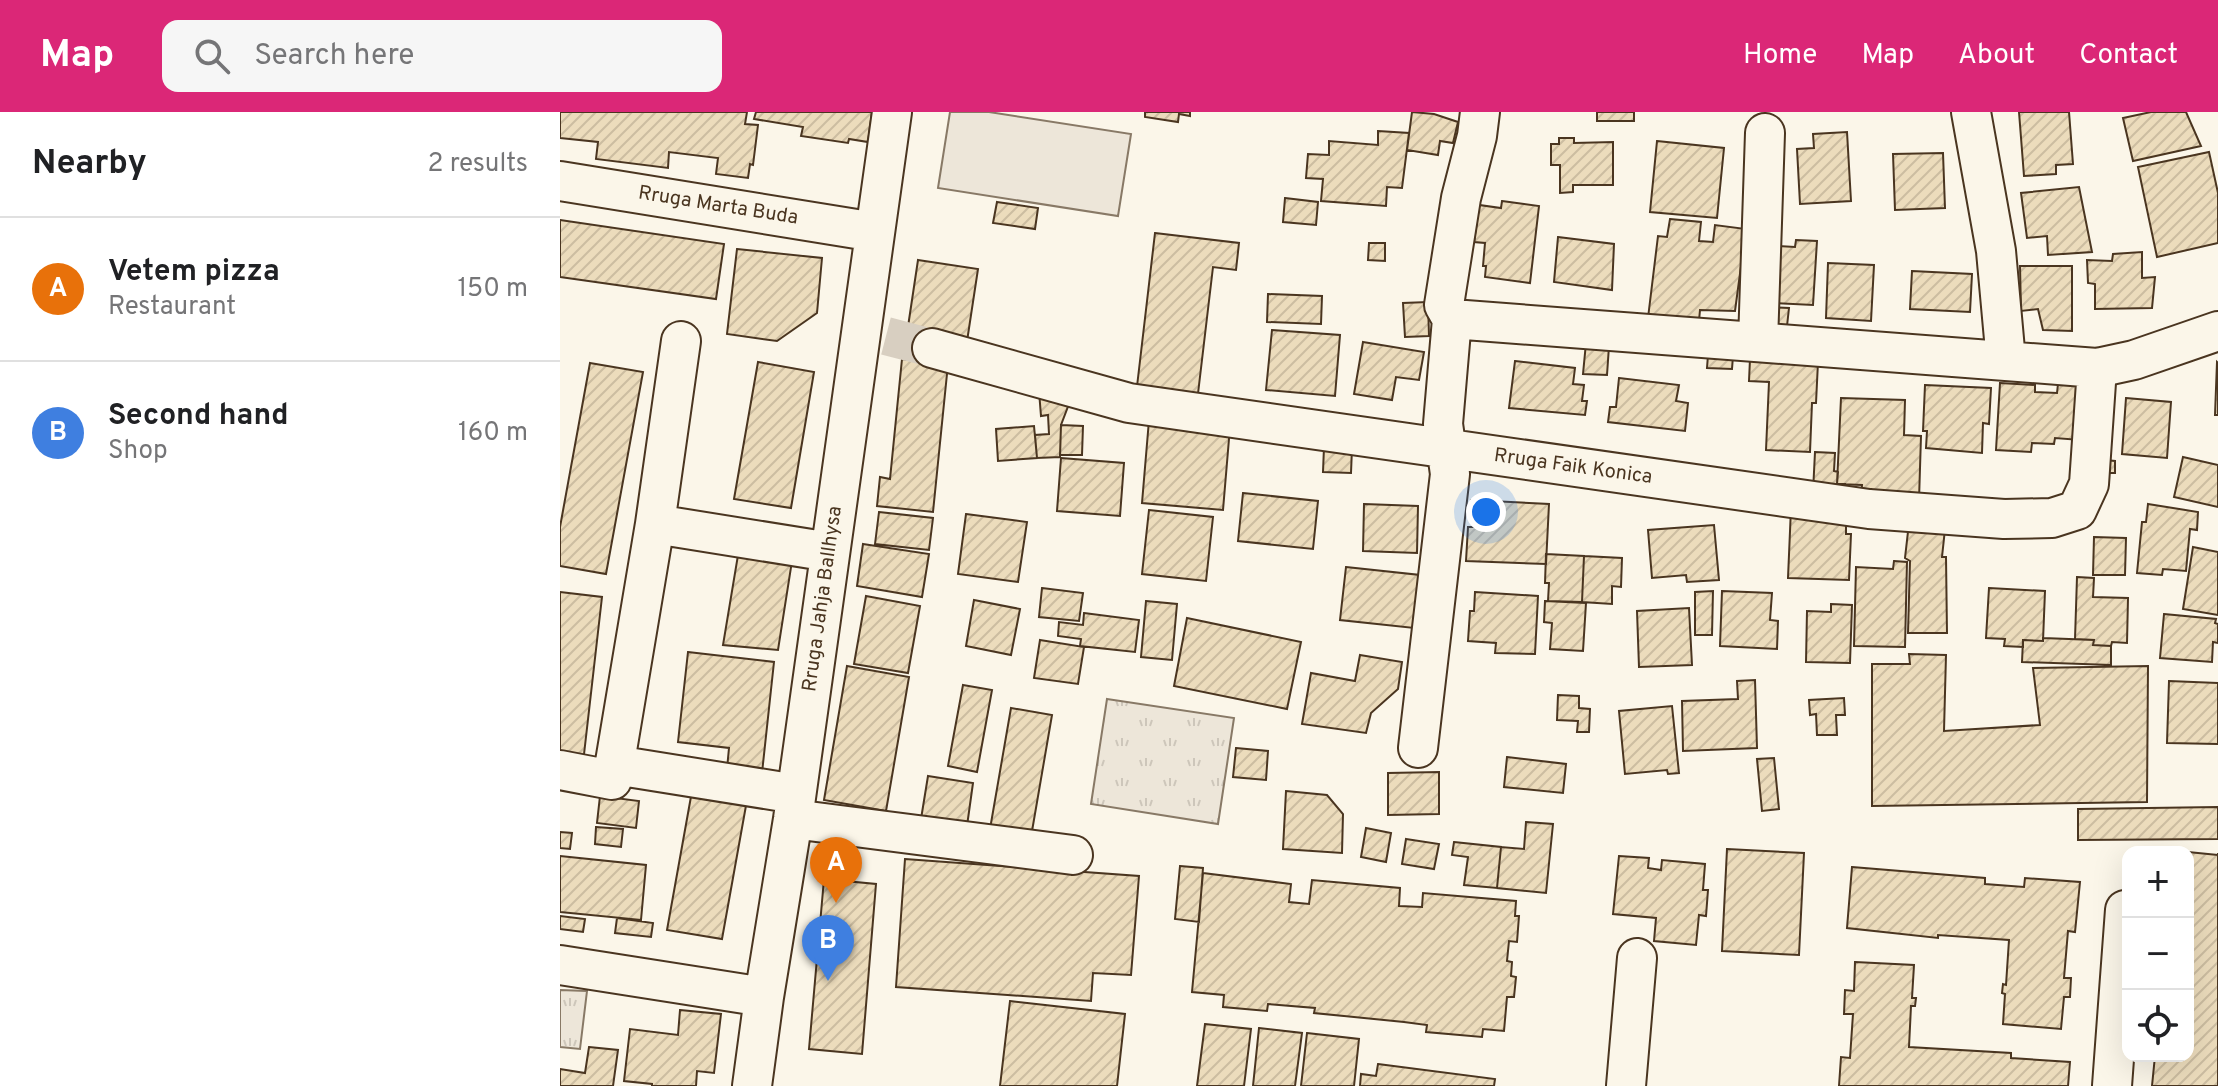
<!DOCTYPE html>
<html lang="en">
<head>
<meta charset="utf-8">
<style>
	body { margin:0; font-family:Overpass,sans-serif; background:#f6f6f6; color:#202124 }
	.controls { position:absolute; right:24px; bottom:24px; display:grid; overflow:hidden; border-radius:16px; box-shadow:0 8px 32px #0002 }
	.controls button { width:72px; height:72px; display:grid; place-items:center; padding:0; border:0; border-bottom:2px solid #e0e0e0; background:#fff; color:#202124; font:40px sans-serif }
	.you { position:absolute; left:926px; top:400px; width:28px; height:28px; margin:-20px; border:6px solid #fff; border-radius:50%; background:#1a73e8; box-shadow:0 0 0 12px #1a73e833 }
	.badge { display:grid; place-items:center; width:52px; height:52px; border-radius:50%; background:#db2777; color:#fff; font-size:26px; font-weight:700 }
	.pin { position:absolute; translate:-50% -66px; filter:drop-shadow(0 2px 4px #0008) }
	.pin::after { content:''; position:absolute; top:42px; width:28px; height:24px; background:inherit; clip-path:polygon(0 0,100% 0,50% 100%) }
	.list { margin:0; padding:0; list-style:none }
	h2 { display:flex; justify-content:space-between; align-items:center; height:104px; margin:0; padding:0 32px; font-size:34px }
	h2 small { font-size:26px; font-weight:400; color:#757577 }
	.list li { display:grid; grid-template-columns:52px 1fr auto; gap:24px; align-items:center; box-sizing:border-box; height:144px; padding:0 32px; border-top:2px solid #e0e0e0 }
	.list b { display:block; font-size:30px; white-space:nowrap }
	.list p { margin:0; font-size:26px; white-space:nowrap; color:#757577 }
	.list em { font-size:26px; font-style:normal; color:#757577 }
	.icon { flex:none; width:44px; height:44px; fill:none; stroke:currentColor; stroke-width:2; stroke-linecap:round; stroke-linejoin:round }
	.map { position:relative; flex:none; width:1658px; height:974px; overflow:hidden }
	header { display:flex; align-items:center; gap:48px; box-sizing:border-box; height:112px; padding:0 40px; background:#db2777; color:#fff }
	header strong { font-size:38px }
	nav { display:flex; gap:44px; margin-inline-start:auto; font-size:28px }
	.search { width:560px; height:72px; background:#f6f6f6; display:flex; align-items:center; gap:20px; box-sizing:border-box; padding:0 28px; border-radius:16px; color:#757577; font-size:30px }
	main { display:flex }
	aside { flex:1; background:#fff }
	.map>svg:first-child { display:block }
</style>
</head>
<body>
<header>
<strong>Map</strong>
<div class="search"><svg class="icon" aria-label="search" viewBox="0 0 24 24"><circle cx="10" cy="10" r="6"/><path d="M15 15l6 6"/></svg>Search here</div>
<nav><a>Home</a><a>Map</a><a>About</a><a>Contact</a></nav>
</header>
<main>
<aside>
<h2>Nearby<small>2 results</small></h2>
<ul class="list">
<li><span class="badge" style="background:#e8710a">A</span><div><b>Vetem pizza</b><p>Restaurant</p></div><em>150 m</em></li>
<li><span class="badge" style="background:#3f7fe0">B</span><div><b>Second hand</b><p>Shop</p></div><em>160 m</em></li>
</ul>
</aside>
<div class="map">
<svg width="1658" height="974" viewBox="0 0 1658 974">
	<defs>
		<pattern id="park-tufts" width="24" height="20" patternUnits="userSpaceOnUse" patternTransform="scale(2)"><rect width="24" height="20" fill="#ede6d9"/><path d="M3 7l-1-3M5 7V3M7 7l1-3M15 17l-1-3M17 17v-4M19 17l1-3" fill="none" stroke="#cdc6ba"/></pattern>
		<pattern id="building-hatch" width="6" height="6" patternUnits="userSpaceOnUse" patternTransform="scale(2)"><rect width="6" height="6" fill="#ecdcbc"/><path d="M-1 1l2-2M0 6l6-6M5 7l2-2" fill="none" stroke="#ccbda1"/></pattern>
	</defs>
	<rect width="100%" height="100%" fill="#fbf6e9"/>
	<path fill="url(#park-tufts)" stroke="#887966" stroke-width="2" d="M547,587L674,606L658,712L531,692Z
		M0,878L27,879L20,937L0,935Z"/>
	<path fill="#ede6d9" stroke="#887966" stroke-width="2" d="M390,0H429L571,22L558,104L378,76Z"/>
	<path fill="url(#building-hatch)" stroke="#4a3520" stroke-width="2" d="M0,0H187L185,12L198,13L193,53L190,52L188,66L156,62L158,46L109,40L108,56L36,47L38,30L0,26Z
		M196,0H312L308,30L289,27L288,31L241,24L243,15L194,7Z
		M585,0H630V4L619,2L618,10L585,5Z
		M852,0L874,2L898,10L893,31L880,29L878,43L847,38Z
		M1037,0H1074V9H1037Z
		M1459,0H1509L1513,52L1496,53V62L1464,64Z
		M1591,0H1626L1641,34L1573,49L1563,6Z
		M818,19L849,21L842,76L827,75L826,94L761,89L763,67L746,66L748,42L769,43V29L818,33Z
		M1287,20L1291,89L1240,92L1237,37L1254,36L1253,22Z
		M999,26H1014V31L1053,30V73H1013V80L1000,81V53H991V32H999Z
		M1097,29L1164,36L1157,106L1090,100Z
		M1649,40L1658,81V131L1597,145L1578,55Z
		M1383,41L1385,96L1335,98L1333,42Z
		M1519,75L1532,140L1488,143L1487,124L1467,126L1461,81Z
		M725,86L758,90L756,113L723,110Z
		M942,89L979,94L970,171L925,165L926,154H923L925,131L914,130L919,93L941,96Z
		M437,90L478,96L475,117L433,111Z
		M1110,107L1141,110L1139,129L1153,130L1155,113L1186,117L1175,199L1140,198L1139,209L1088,206L1098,124L1107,125Z
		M0,108L164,132L156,187L0,165Z
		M595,121L679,131L676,158L653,155L637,290L576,283Z
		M998,125L1054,132L1052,178L994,170Z
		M1236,128L1257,129L1253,193L1213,191L1216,134L1235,135Z
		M809,131H825V149L808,148Z
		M177,137L262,146L257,201L217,229L167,222Z
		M1582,140V166L1595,165L1592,196L1535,197V172L1528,171L1527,148L1552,149L1553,142Z
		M358,148L418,157L406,236L346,228Z
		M1268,151L1314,153L1311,209L1266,206Z
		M1460,154H1512V219L1483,218L1478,197L1461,199Z
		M1352,159L1412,162L1410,200L1350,197Z
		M708,182L762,184L761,212L707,210Z
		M868,190L869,224L845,225L843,191Z
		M1211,195L1229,196L1227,214L1209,213Z
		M712,218L780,223L775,284L706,278Z
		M803,230L864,240L859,268L836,265L832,288L794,282Z
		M1026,231L1049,234L1047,263L1023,262Z
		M1148,243L1173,244L1172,257L1147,256Z
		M342,247L388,252L373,400L317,394L320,365L330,367Z
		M1190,247L1258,250L1256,291H1252L1250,340L1206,338L1209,270L1189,269Z
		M955,249L1015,256L1013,272L1024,273L1022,289H1027L1025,303L949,296Z
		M198,250L254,260L231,396L174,387Z
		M1657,250L1658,251V303H1655Z
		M30,251L83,260L46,462L0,454V415Z
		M1059,266L1119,273L1116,289L1128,291L1125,319L1048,310L1050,295H1056Z
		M1440,271L1475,273V280L1497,281L1498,272L1524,273L1520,328L1495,326L1494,332L1472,331L1471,340L1436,338Z
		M1365,273L1431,276L1429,312L1423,311L1422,341L1366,336L1367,319H1363Z
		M479,279L512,284L501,313L500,345L477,346L475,323L489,322L488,303L481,304Z
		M1281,286L1345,288L1344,323L1361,324L1359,388L1301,386L1302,373L1277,372Z
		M1566,286L1611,290L1607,346L1562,342Z
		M589,308L670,315L663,398L582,391Z
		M501,313L523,314L522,343H500Z
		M474,314L477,346L438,349L436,317Z
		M764,335L792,336L791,361L763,360Z
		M1255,340L1275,341L1274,359L1278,360L1277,372H1285L1284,381L1253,380Z
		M1623,345L1658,353V395L1614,385Z
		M501,346L564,351L560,404L497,399Z
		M1545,348L1555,349V361H1544Z
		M683,381L758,389L753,437L678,429Z
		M911,388L989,392L986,452L906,449L908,415H917L918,393H911Z
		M804,392L858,394L857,441L803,439Z
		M1588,392L1638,400L1637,418L1630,417L1626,459L1603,457L1602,463L1577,461L1582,410H1586Z
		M1231,396L1286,409V422H1291L1289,468L1228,466Z
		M589,398L653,405L646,469L582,462Z
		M319,400L373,406L369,438L315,432Z
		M406,402L467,410L458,470L398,462Z
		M1349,411L1385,417L1382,445H1386L1387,521H1348L1350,449L1345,446Z
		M1154,413L1159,468L1127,470L1126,463L1092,466L1088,418Z
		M1534,425L1566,426L1565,463H1533Z
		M303,432L369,442L362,485L297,474Z
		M1633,435L1658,440V503L1623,497Z
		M986,442L1024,444L1022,490L988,489L989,471H985Z
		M178,443L232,449L218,538L163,533Z
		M1024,444L1062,446L1061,475L1052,474V492L1022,490Z
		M1334,449L1347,450L1345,535L1294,534L1296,455L1333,457Z
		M786,455L860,463L854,516L780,508Z
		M1517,465L1534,466L1533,485L1568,486L1567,531L1552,530L1551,534L1533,533L1534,528L1515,527Z
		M482,476L523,481L519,509L479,505Z
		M1429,476L1485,479L1483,529L1463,528V535L1444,534L1445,527L1426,526Z
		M1153,479L1152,523H1135V480Z
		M1162,479L1212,481L1210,508L1218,509L1217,537L1160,534Z
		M0,480L42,485L23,651L0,648Z
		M915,480L978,484L975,542L935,541L936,531L908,529L910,499H914Z
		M306,484L360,494L348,561L294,552Z
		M414,488L460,497L451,543L406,534Z
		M586,489L617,492L612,548L581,545Z
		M985,489L1026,491L1023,539L990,537L992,511L984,510Z
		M1271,492L1292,493L1290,551L1246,550L1247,499L1271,500Z
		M1129,496L1132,553L1079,555L1077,499Z
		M524,501L579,508L575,540L520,534L521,527L498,524L499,510L523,513Z
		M1604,502L1656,507L1655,511L1658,512V531L1653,530L1652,550L1600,546Z
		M627,506L741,530L727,597L614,574Z
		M1483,526L1534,528L1533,533L1551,534V553L1462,550L1463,528L1483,529Z
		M480,528L524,535L518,572L474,566Z
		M128,540L214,550L202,661L167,657L169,636L118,630Z
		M1349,542L1386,543L1384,619L1480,613L1473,556L1588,554L1587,690L1312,694V552H1350Z
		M800,543L842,550L838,577L811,601L806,621L742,612L751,561L795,569Z
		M287,554L349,565L326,699L264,688Z
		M1195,568L1197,636L1123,639L1122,589L1178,587L1177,569Z
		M1609,569L1658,571V632L1607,631Z
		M403,573L432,578L417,660L388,654Z
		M998,583L1019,584V596L1030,597L1029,620H1017L1018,609L997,608Z
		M1284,586L1285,603H1276L1277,623H1257L1256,602L1250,603L1249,588Z
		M1112,594L1119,661L1108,662L1107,658L1065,662L1059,599Z
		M451,596L492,603L471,725L430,717Z
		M676,636L708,639L706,668L673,665Z
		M947,645L1006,652L1003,681L944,675Z
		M1214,646L1219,697L1202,699L1197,647Z
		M879,660V702L828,703V661Z
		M368,664L413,671L407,714L361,707Z
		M132,679L187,688L162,827L107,818Z
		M726,679L767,683L783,702L782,741L723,737Z
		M40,684L79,689L76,716L37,711Z
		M1658,695V727L1518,728V697Z
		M966,710L993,712L986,781L937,776L941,735L964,737Z
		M36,715L63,717L61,735L35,732Z
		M806,716L831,721L826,750L801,745Z
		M0,720L12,721L10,737L0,736Z
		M846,727L879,732L874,757L842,752Z
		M894,730L941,735L937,776L904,773L908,745L892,743Z
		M1167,737L1244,741L1239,843L1162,839Z
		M1628,740L1658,743V741V974H1592L1595,944H1628Z
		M0,744L86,753L81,808L0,800Z
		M1059,744L1089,746L1088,756L1101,758L1102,748L1145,752L1143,778H1148L1146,804L1139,803L1136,833L1094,829L1096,806L1053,802Z
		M345,747L579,764L571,863L533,861L531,889L336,875Z
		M620,754L643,756L639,810L615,807Z
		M1292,755L1425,766V772L1464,775L1465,766L1520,770L1515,820L1508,819L1504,866H1511L1510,885H1504L1501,917L1443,912L1445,882L1442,881L1443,872L1446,873L1449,828L1378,823V826L1287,816Z
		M643,761L731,772L729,790L749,792L752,768L840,776L839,794L862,795L863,781L956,789L955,804H959L957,830L949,829L947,849L952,850L951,864L956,865L954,885H947L944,919L923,917L922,925L866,920L867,913L844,910L754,901L755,896L708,892L707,899L663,895L664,883L632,880Z
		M264,767L316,772L302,942L249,937Z
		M0,804L25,807L23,820L0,817Z
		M57,806L93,811L91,825L55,821Z
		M1295,850L1354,853L1352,886H1356L1355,894H1351L1349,935L1451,941V946L1510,950L1508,974H1279L1281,945L1290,946L1293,902H1284L1285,878L1294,879Z
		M450,889L565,902L557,974H440Z
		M120,898L161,902L154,961L137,959L136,974H92V972L64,969L70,917L118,923Z
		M645,912L691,917L684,974H637Z
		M699,916L742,921L735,974H693Z
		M747,921L799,927L794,974H741Z
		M29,935L58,938L53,974H0V957L25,961Z
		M818,952L935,967L934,974H800L801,962L816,964Z"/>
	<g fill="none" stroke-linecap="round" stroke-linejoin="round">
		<path stroke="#d8cfc1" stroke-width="38" stroke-dasharray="38 19" stroke-linecap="butt" d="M326,224L372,236"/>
		<g stroke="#4a3520" stroke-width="42">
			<path id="minor" d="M1411,0L1436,139L1446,249
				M0,69L315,120
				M892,207L1537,256L1574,248L1658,219
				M1198,230L1205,21
				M372,236L569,291L1309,397L1444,407L1492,406L1517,398L1529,372L1537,256
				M95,412L270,440
				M858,636L890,362L883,312L892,207L884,193L901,86L917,24L920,0
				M55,653L236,682
				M0,658L52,668L95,412L121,229
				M233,707L513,743
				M0,853L204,885
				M192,974L204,885L233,707L332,0
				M1066,974L1077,846
				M1552,974L1565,798"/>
		</g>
		<use href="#minor" stroke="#fbf6e9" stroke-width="38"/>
	</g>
	<g text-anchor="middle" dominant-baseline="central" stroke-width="6" stroke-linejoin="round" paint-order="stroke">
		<g font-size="20" fill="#4a3520" stroke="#fbf6e9">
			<text transform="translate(158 94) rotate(9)">Rruga Marta Buda</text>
			<text transform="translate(1013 355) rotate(8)">Rruga Faik Konica</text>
			<text transform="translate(263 487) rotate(-82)">Rruga Jahja Ballhysa</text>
		</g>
	</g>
</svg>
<div class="controls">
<button>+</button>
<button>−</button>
<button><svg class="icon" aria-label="locate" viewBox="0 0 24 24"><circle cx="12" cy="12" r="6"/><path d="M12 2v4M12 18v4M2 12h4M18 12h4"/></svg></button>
</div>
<div class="you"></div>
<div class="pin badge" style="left:276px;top:791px;background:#e8710a">A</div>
<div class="pin badge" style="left:268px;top:869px;background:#3f7fe0">B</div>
</div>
</main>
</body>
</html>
